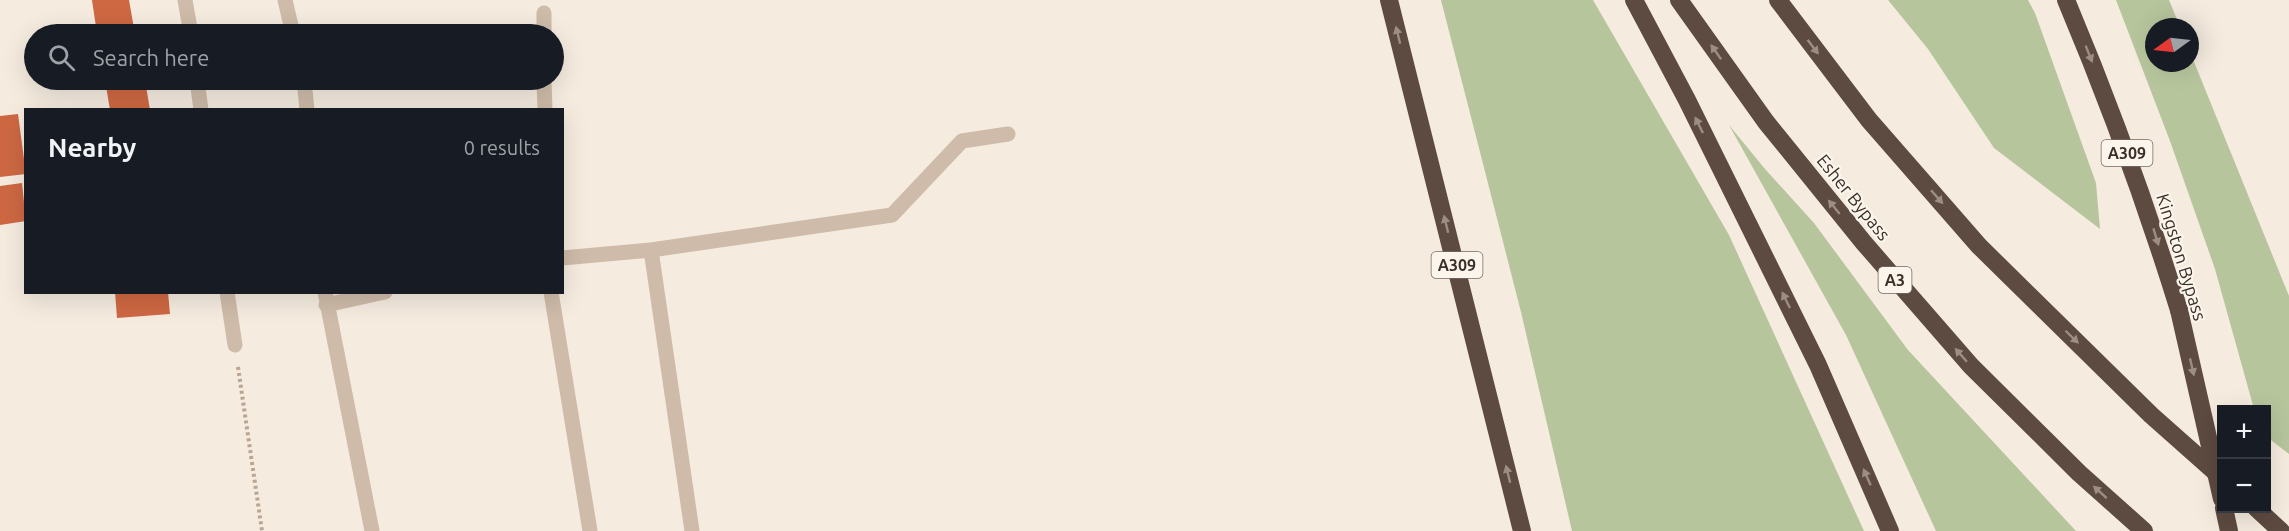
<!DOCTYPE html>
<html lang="en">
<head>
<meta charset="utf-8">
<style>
	body { margin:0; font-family:Ubuntu,sans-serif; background:#20242c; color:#f1f3f6 }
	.controls { position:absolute; right:18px; bottom:18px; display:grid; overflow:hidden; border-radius:0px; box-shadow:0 6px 24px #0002 }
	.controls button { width:54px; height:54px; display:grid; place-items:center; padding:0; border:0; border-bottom:2px solid #363941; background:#171b24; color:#f1f3f6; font:30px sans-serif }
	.compass { position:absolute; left:2145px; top:18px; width:54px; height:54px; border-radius:50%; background:#171b24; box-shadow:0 6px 24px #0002; rotate:255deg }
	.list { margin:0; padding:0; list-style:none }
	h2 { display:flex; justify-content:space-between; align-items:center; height:78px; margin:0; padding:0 24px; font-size:26px }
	h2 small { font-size:20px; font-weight:400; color:#9ea1a6 }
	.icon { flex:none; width:33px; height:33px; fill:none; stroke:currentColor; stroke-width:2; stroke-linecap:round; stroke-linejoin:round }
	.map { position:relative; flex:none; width:2289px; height:531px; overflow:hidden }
	.search { position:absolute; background:#171b24; box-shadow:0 6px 24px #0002; left:24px; top:24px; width:540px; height:66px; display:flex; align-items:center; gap:15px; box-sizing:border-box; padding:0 21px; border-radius:33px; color:#9ea1a6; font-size:22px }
	.panel { position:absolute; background:#171b24; box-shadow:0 6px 24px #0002; left:24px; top:108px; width:540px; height:186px; border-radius:0px }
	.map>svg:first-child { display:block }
</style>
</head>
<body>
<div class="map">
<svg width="2289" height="531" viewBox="0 0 2289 531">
	<rect width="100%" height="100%" fill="#f5ebdf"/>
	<path fill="#b7c59d" d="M1441,0H1593L1729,235L1864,531H1572L1521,312Z
		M1888,0H2028L2035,13L2096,183L2100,229L1994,148L1928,49Z
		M2116,0H2169L2180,27H2154V63H2190V52L2289,296V454L2267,437L2266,410L2254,409L2215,269L2170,141Z
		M1729,125L1765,169L1814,223L1908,350L2076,531H1936L1846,335Z"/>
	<path fill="#ce6843" d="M92,0H129L135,34H73L72,32L96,27Z
		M105,80H145L150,110H110Z
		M18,114L26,174L0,177V116Z
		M22,183L26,221L0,225V186Z
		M115,292H168L170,314L117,318Z"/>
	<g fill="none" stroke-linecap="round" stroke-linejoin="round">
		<path stroke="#baa593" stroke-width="4" stroke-dasharray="3 3" stroke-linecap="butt" d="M238,367L262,531"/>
		<path stroke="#cebba9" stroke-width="15" d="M185,0L191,34
			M285,0L293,34
			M544,13V34
			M197,80L201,110
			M304,80L307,110
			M544,80L545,110
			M651,250L692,531
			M562,258L651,250L892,215L962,141L1008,134
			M227,292L235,345
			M325,292L372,531
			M551,292L590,531
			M326,305L385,292"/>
		<path stroke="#5d4a40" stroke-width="18" d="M1389,0L1522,531
			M1634,0L1687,100L1818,365L1890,531
			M1679,0L1766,122L1864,243L1971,366L2079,473L2144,531
			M1778,0L1869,120L1979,246L2151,415L2222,478
			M2066,0C2109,102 2146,204 2179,310
			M2224,508L2229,531
			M2256,508L2281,531"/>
		<path stroke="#5d4a40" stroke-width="18" d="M2179,310L2222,499"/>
	</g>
	<defs><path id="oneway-solid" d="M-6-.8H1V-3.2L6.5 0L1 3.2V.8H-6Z" transform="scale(1.5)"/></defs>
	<g fill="#9c8e85">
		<use href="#oneway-solid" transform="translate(1398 35) rotate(-104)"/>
		<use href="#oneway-solid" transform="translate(1813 47) rotate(53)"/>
		<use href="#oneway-solid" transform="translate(1716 52) rotate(-125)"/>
		<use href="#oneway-solid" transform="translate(2089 54) rotate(68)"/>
		<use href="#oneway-solid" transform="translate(1699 125) rotate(-116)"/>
		<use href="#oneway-solid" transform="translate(1937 197) rotate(49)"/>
		<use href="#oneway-solid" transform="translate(1834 207) rotate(-129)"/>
		<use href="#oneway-solid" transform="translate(1446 224) rotate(-104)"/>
		<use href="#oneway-solid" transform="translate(2156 237) rotate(73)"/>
		<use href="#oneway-solid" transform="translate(1786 300) rotate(-116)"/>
		<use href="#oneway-solid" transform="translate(2072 337) rotate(44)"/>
		<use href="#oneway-solid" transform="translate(1961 355) rotate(-131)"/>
		<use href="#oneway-solid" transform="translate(2192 367) rotate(77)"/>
		<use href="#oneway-solid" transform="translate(1508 474) rotate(-104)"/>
		<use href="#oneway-solid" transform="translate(1867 477) rotate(-114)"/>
		<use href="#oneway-solid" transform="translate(2100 492) rotate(-138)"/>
	</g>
	<g text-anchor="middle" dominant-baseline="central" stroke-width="4.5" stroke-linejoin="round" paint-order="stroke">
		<g fill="#fbf5ec" stroke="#756a64" stroke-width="1.5">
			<rect x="2101.5" y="140" width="51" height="26" rx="4.5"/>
			<rect x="1431.5" y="252" width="51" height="26" rx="4.5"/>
			<rect x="1878.5" y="267" width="33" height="26" rx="4.5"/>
		</g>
		<g font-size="16" font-weight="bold" fill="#3b2f2a">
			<text x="2127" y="153">A309</text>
			<text x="1457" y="265">A309</text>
			<text x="1895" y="280">A3</text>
		</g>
		<g font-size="18" fill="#3b2f2a" stroke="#fbf5ec">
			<text transform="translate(1854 197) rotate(51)">Esher Bypass</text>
			<text transform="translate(2182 257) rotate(73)">Kingston Bypass</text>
		</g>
	</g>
</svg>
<div class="controls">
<button>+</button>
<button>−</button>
</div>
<svg class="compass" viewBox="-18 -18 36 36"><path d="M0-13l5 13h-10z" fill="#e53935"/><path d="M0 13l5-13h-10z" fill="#9ea1a6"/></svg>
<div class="search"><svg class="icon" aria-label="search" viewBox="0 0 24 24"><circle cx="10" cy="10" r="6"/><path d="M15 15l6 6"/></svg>Search here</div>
<section class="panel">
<h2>Nearby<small>0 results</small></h2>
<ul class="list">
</ul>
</section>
</div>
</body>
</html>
